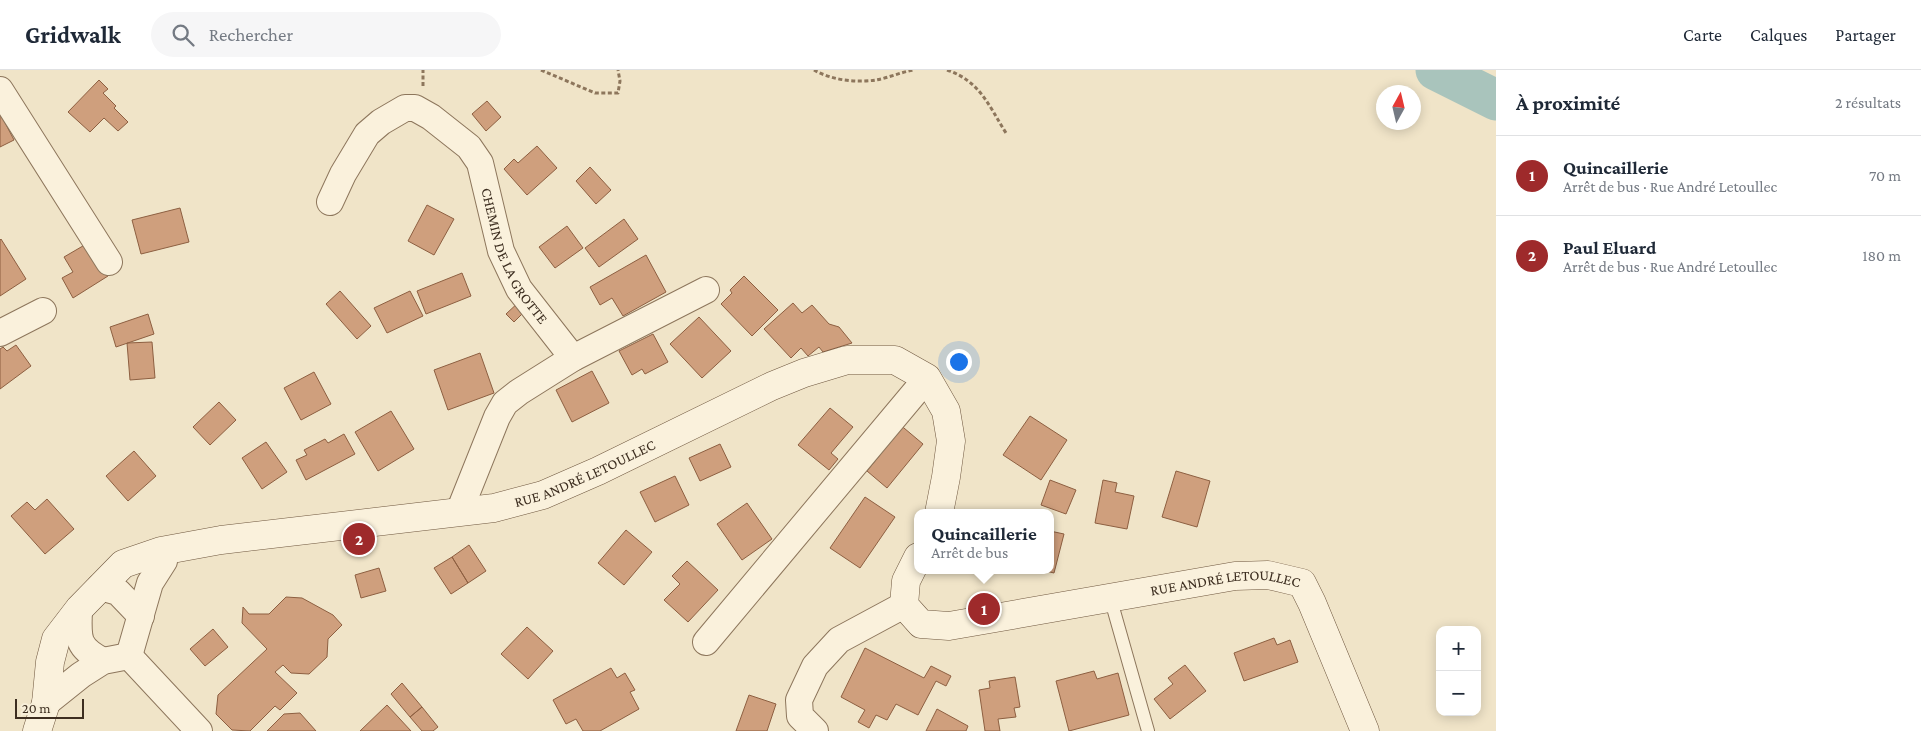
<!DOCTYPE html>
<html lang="fr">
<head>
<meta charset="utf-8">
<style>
	body { margin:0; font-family:"Crimson Pro",serif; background:#f6f6f7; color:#1f2937 }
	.controls { position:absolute; right:15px; bottom:15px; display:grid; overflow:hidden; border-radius:10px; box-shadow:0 2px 12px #0003 }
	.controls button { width:45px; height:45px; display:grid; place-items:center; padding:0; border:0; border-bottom:1px solid #e0e1e3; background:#fff; color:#1f2937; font:25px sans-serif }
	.compass { position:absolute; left:1376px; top:15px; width:45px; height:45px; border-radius:50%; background:#fff; box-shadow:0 2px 12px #0003; rotate:8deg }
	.scale { position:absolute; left:15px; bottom:12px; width:69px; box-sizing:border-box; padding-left:5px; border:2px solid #3d2e20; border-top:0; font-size:14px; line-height:18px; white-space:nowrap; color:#3d2e20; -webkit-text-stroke:4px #f7eed8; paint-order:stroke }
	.you { position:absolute; left:958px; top:291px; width:18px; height:18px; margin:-12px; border:4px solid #fff; border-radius:50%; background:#1a73e8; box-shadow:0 0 0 8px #1a73e833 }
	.badge { display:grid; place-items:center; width:32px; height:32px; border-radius:50%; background:#9e2a2b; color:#fff; font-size:16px; font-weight:700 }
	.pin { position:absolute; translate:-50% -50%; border:2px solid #fff; box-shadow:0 1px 5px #0006 }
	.popup { position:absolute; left:914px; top:439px; width:140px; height:65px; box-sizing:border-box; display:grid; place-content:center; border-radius:10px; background:#fff; filter:drop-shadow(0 1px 4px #0005); font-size:16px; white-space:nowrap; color:#747a83 }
	.popup b { font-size:19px; color:#1f2937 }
	.popup::after { content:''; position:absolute; left:50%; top:100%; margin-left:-10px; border:10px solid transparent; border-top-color:#fff }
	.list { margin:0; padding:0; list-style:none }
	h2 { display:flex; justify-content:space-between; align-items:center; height:65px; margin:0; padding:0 20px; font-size:21px }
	h2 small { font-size:16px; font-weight:400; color:#747a83 }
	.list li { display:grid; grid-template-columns:32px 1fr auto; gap:15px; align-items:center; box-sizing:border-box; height:80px; padding:0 20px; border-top:1px solid #e0e1e3 }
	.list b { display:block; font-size:19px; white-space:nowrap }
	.list p { margin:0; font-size:16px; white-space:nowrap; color:#747a83 }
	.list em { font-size:16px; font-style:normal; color:#747a83 }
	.icon { flex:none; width:28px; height:28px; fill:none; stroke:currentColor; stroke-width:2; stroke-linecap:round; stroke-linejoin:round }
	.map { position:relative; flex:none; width:1496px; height:661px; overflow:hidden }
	header { display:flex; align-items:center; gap:30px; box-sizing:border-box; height:70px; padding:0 25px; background:#fff; border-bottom:1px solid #e0e1e3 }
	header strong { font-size:24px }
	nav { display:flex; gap:28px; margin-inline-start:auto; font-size:18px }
	.search { width:350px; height:45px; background:#f6f6f7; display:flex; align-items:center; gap:12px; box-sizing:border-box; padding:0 18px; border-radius:28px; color:#747a83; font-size:19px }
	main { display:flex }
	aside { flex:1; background:#fff }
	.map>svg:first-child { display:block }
</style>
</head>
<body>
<header>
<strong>Gridwalk</strong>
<div class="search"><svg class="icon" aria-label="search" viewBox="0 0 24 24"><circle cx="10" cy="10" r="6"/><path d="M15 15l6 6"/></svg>Rechercher</div>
<nav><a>Carte</a><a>Calques</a><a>Partager</a></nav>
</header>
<main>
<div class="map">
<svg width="1496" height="661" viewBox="0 0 1496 661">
	<rect width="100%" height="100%" fill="#f0e4c8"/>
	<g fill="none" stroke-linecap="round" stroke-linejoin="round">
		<path stroke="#a9c4bc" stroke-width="41" d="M1436,0L1496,30"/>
	</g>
	<path fill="#cf9f7d" stroke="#8d5f41" d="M99,10L108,19L103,23L116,36L114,38L128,52L118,61L104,48L90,62L68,42Z
		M487,31L501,47L486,61L472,44Z
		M0,43L14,70L0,77Z
		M537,76L557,98L527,125L504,99L514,89L518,93Z
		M590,97L611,120L596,134L576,111Z
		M427,135L454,149L434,185L408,171Z
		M180,138L189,172L141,184L132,150Z
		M624,149L638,169L599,197L585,178Z
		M567,156L583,178L555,198L539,177Z
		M1,169L26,209L0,226V170Z
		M88,173L108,206L73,228L62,208L73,202L64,187Z
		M646,185L666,222L623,246L612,228L600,235L590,217Z
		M462,203L471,226L426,244L417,221Z
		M744,206L778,240L752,266L721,234L732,223L730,220Z
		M340,221L371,256L357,269L326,234Z
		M410,221L423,246L387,263L374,238Z
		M520,231L527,239L514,252L506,244Z
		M793,233L802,243L812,235L829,254L839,257L852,273L823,282L819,277L808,286L801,278L791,288L764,259Z
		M148,244L154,264L116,277L110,257Z
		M699,247L731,281L702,308L670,274Z
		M653,264L668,292L645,304L642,299L632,305L619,281Z
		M152,272L155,308L130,310L127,273Z
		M16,275L31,296L0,319V279L3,277L7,281Z
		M480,283L494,323L448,340L434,300Z
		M592,301L609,333L572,352L556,320Z
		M314,302L331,334L301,350L284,318Z
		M219,332L236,350L210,375L193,357Z
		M830,338L853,357L831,383L838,389L829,400L798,375Z
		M391,341L414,379L378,401L355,362Z
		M1030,346L1067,370L1041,410L1003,385Z
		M898,353L923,374L887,418L867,401L880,385L875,381Z
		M344,364L355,384L306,410L296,390L307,385L304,380L325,369L328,373Z
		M266,372L287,402L262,419L242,388Z
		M720,374L731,397L700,411L689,388Z
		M134,381L156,406L128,431L106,406Z
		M1176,401L1210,411L1197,457L1162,447Z
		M675,406L689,435L655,452L640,422Z
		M1050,410L1076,420L1066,444L1041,435Z
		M1103,410L1117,413L1115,422L1134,426L1127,459L1095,453Z
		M865,427L895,447L860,498L830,478Z
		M47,429L74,459L45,484L11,446L27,432L35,440Z
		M747,433L772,469L742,490L717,454Z
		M626,460L652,482L624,515L598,493Z
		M1050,461L1064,464L1054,503L1042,500H1050Z
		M469,475L486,501L468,513L452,487Z
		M452,487L468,513L451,524L434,498Z
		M687,491L718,520L688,552L664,530L680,514L672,506Z
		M379,498L386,521L361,528L355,505Z
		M286,527L302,528L333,545L342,555L328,569L327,587L309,604L291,603L283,595L275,602L297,623L280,640L275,636L250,661L232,660L216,644L218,625L267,579L242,553L243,537L249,544H269Z
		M527,557L553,581L528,609L501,584Z
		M213,559L228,577L205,596L190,579Z
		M1274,568L1277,575L1290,570L1298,592L1244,611L1234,583Z
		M865,578L924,608L931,596L951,606L946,616L936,611L918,645L896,634L887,650L876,645L869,658L858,652L865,640L841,627Z
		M1185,595L1206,621L1170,649L1154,629L1173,614L1168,608Z
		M611,598L617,608L625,603L635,620L630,622L639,639L600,661H583L576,649L566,654L553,630Z
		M1094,601L1097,609L1118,603L1129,645L1069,661L1056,611Z
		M1015,607L1020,637L1014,638L1016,647L998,649L1000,661H985L979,620L990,618L989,611Z
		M402,613L422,637L410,647L391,624Z
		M749,625L776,634L767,661H736Z
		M387,635L411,661H360Z
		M422,637L438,657L433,661H422L410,647Z
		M937,639L968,656L966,661H926Z
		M300,643L316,661H267L284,644Z"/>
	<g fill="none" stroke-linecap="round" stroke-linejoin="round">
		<g stroke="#8d765c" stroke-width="14">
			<path id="lane" d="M1110,527L1148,661"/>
		</g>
		<g stroke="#8d765c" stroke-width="28">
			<g id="street">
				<path d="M0,20L109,192"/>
				<path id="s1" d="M330,132L343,104L367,64L381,52L405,38H415L431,47L469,77L480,93L501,181L519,219L573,288"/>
				<path d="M0,263L43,241"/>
				<path d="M459,442L497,347L505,333L519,322L573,288L706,220"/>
				<path d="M100,517L118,522L141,546"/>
				<path d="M79,539C78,568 76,577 103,591"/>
				<path d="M706,572L927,308"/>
				<path d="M129,586L199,661"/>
				<path d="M129,586L150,513L164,491"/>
				<path d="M46,633L81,605L103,591L129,586"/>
				<path d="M815,661L800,646L799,630L815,596L839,570L904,535"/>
			</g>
		</g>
		<g stroke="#6f573f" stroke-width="29">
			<g id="secondary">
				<path id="s2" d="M918,487L906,511L904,535L921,554L949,556L1235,506L1268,505L1302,513L1312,533L1365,661"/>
				<path id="s3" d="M46,633L50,592L56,569L79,539L123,494L161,481L221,470L494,438L543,425L598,401L772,316L804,303L847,290H895L927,308L946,341L951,371L946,407L939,443"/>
				<path d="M37,661L46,633L54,616"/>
			</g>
		</g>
		<path stroke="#8d765c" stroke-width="3" stroke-dasharray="4 2.5" stroke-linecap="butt" d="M541,0L595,23H618L620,11L618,0
			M814,0C831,10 856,13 876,10C888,8 901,2 914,0
			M947,0C980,11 989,36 1006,63
			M423,16V0"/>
		<use href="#lane" stroke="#faf1dc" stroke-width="12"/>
		<use href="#street" stroke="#faf1dc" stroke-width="26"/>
		<use href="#secondary" stroke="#faf1dc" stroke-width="28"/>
	</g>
	<g text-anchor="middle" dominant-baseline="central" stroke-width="4.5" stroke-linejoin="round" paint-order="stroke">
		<g font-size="15" fill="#3d2e20" stroke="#f7eed8">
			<text stroke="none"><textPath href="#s1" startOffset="320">CHEMIN DE LA GROTTE</textPath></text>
			<text stroke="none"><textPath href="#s3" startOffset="639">RUE ANDRÉ LETOULLEC</textPath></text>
			<text stroke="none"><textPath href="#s2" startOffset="385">RUE ANDRÉ LETOULLEC</textPath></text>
		</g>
	</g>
</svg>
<div class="controls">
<button>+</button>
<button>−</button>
</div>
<svg class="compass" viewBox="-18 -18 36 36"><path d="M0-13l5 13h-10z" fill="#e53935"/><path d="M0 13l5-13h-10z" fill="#747a83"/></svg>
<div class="scale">20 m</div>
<div class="you"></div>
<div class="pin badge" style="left:984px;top:539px">1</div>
<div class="popup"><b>Quincaillerie</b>Arrêt de bus</div>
<div class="pin badge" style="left:359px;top:469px">2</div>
</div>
<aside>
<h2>À proximité<small>2 résultats</small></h2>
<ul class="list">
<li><span class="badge">1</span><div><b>Quincaillerie</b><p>Arrêt de bus · Rue André Letoullec</p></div><em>70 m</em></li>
<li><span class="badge">2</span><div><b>Paul Eluard</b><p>Arrêt de bus · Rue André Letoullec</p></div><em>180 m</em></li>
</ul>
</aside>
</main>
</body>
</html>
